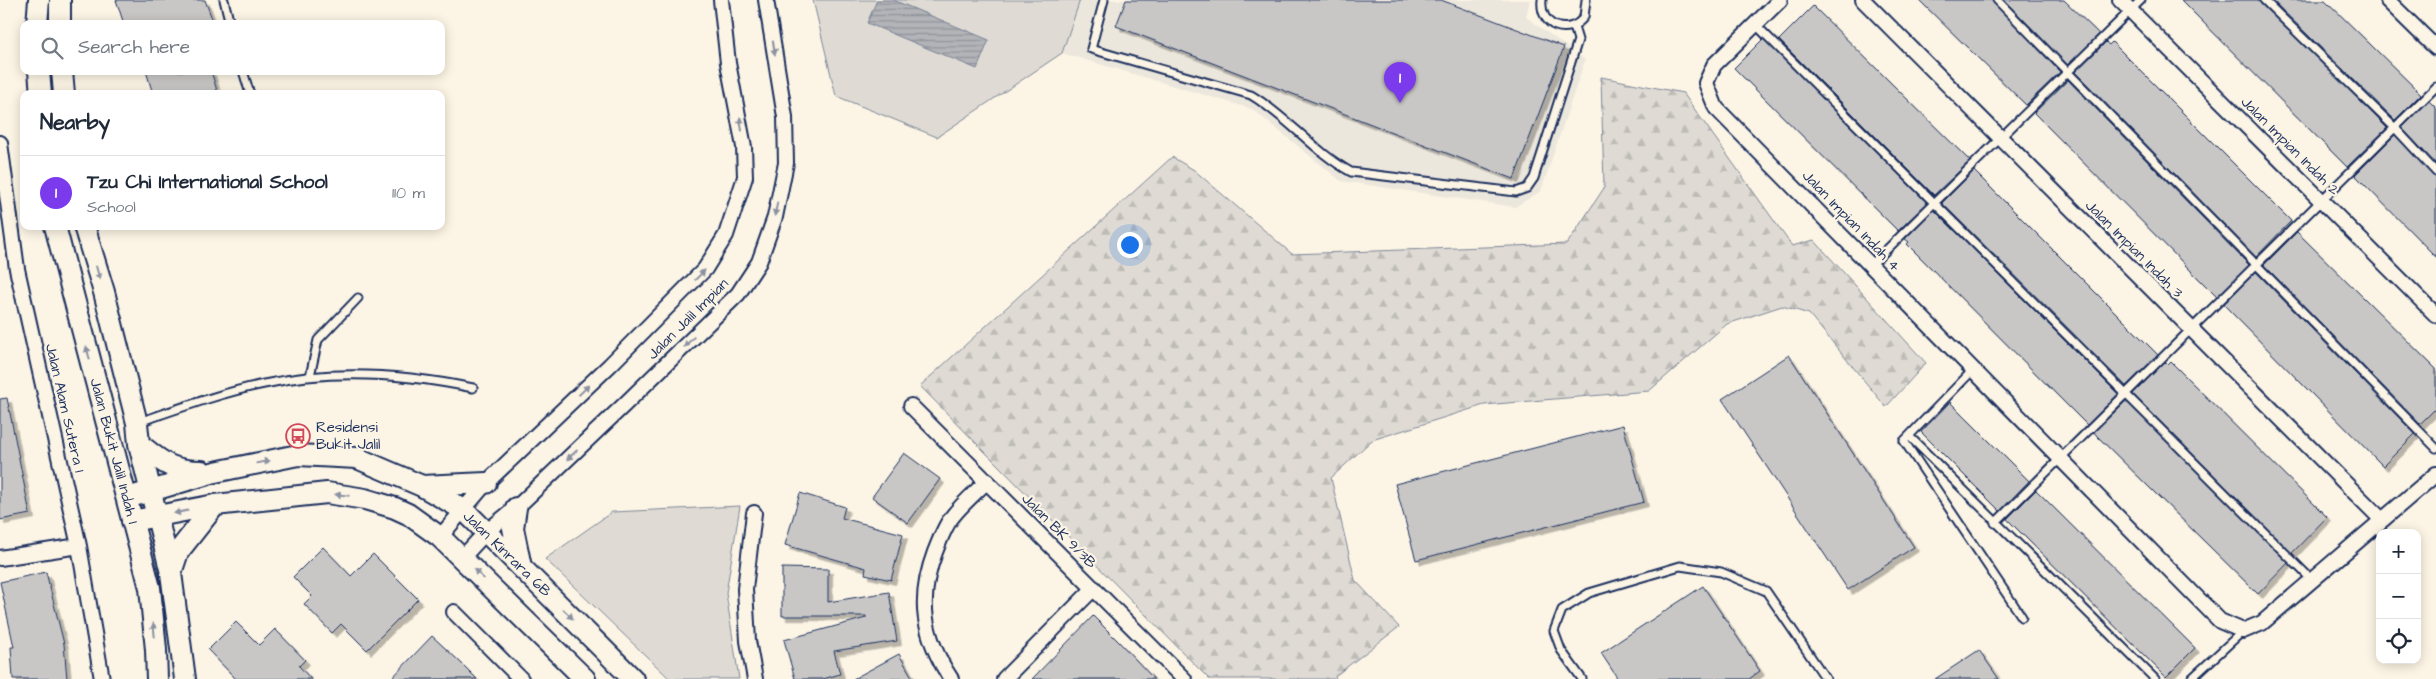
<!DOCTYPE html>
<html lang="en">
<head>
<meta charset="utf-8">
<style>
	body { margin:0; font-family:"Architects Daughter",sans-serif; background:#f6f6f7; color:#1f2937 }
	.controls { position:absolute; right:15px; bottom:15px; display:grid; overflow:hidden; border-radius:10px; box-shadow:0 2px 12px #0003 }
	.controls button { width:45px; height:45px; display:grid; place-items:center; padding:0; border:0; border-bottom:1px solid #e0e1e3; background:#fff; color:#1f2937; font:25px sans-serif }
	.you { position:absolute; left:1129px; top:244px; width:18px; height:18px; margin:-12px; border:4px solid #fff; border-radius:50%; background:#1a73e8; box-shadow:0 0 0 8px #1a73e833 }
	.badge { display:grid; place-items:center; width:32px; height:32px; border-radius:50%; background:#7c3aed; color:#fff; font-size:16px; font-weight:700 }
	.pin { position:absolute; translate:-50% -41px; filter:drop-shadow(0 1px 2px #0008) }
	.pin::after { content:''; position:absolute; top:26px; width:18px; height:15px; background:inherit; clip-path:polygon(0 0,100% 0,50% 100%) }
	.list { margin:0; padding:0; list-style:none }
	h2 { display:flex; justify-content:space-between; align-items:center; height:65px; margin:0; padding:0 20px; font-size:21px }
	h2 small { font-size:16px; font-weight:400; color:#747a83 }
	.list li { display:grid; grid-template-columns:32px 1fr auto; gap:15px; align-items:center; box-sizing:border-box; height:75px; padding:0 20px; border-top:1px solid #e0e1e3 }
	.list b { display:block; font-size:19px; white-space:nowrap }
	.list p { margin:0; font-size:16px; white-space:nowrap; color:#747a83 }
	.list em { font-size:16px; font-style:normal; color:#747a83 }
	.icon { flex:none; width:28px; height:28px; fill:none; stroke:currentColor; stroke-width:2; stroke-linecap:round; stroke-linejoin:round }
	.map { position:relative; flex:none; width:2436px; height:679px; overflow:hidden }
	.search { position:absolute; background:#fff; box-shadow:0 2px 12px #0003; left:20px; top:20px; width:425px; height:55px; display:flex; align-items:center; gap:12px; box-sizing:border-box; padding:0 18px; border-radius:10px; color:#747a83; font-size:19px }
	.panel { position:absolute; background:#fff; box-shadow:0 2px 12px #0003; left:20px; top:90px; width:425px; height:140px; border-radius:10px }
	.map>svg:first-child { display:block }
</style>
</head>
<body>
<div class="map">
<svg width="2436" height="679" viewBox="0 0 2436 679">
	<defs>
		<pattern id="forest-firs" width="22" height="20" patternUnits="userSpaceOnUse" patternTransform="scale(1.25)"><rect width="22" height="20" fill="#dfdbd4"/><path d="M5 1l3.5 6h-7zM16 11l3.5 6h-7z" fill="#bfbcb8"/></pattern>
		<pattern id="water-rules" width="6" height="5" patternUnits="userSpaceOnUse" patternTransform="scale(1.25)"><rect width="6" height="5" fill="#b2b4b8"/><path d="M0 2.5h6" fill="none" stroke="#909399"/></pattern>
		<filter id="shadow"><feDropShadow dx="4.5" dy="4.5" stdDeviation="0" flood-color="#0004"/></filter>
	</defs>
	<rect width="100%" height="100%" fill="#fcf5e5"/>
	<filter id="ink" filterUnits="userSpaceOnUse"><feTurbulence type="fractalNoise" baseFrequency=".02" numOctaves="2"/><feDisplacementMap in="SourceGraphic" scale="10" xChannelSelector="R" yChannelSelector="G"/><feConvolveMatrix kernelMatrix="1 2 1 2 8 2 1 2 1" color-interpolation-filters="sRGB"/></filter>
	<g filter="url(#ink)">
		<path fill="#ece7dc" d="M813,0H1530L1526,17L1585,60L1541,191L1515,207L1341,181L1252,109L1062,53L937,137L836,96Z"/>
		<path fill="url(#forest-firs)" stroke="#7d8599" d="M1601,77L1683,93L1792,246L1814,240L1926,363L1886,407L1809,314L1782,306L1727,324L1649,391L1484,405L1372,440L1331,478L1355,580L1399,627L1335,676L1336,679H1209L920,386L1172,157L1194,170L1292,254L1567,244L1604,188Z"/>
		<path fill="#dfdbd4" stroke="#7d8599" d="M813,0H1080L1062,53L937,137L836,96Z
			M740,506L726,593L739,679H670L545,559L612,512Z"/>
		<path fill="url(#water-rules)" stroke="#767f94" d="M877,0H893L989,40L977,69L867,23Z"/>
		<path fill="#c8c7c6" stroke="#1b2f5e" filter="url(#shadow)" d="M116,0H205L214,24H124Z
			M1126,0H1441L1564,47L1514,179L1116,26Z
			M1919,0H1992L2060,72L2026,105Z
			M2004,0H2064L2099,34L2068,65Z
			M2181,0H2259L2387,128L2347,167Z
			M2272,0H2325L2421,94L2395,120Z
			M1813,6L1970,161L1934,195L1779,40Z
			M1763,39L1927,203L1898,231L1734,68Z
			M2106,42L2109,45L2112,42L2291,221L2256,257L2075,72Z
			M146,71H211L218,94H153Z
			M2068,80L2249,265L2217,297L2034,113Z
			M2429,101L2436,108V164L2402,128Z
			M2395,135L2436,177V257L2355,175Z
			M1974,171L2158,355L2126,386L1942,203Z
			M1934,210L2118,394L2087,425L1907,244L1909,242L1905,239Z
			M2297,232L2436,369V408L2420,424L2264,265Z
			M2256,272L2415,434L2383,466L2226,307L2224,304Z
			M1789,355L1914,547L1848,590L1722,399Z
			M2165,362L2168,365L2171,362L2327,517L2292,553L2133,394Z
			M7,398L30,514L0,520V399Z
			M2126,401L2288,563L2258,594L2097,436L2094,432Z
			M1950,402L2029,481L2000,511L1921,432Z
			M1623,425L1644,502L1416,560L1395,484Z
			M904,453L940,479L908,523L872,497Z
			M2036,490L2195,648L2166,677L2007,519Z
			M800,493L845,507L842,518L903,534L891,580L865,574L866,568L785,545Z
			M323,547L351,576L373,554L418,599L367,650L341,624L332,633L304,604L312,596L293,577Z
			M782,568L828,569V602L889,592L897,641L834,651L840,674L823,679H795L784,640L866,618V616H782Z
			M46,572L64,644L67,679H13L11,647H14L0,582Z
			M1703,586L1760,671L1749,679H1618L1601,653Z
			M1093,616L1119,642L1154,679H1032Z
			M236,622L259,645L275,629L305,660L299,666L311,679H236L208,650Z
			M432,636L459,661L477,679H391Z
			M1979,650L1999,679H1935Z
			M899,654L913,679H853Z"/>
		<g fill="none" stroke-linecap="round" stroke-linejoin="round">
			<g stroke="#1b2f5e" stroke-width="11">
				<path id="lane" d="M224,0L230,24
					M1104,0L1091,49L1251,95C1288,117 1314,152 1351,172L1516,192L1527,188L1534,178L1578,40L1574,27
					M1542,0C1539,27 1569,37 1584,17L1586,0
					M1997,0L2436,448
					M2264,0L2395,128L2436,172
					M1755,24L2312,580
					M243,71L250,94
					M1871,265L2141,0
					M1973,370L1904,441L2022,617
					M310,376L318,340L358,298
					M139,422C180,408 221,393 264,384C332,369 405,374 473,388
					M1909,436L2155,679
					M1995,523L2436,87
					M1582,679L1561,650L1554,631L1562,610L1589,593L1680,566L1721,572L1766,591L1826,679
					M2191,679L2243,631"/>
			</g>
			<g stroke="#1b2f5e" stroke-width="18">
				<path id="street" d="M1780,0L1714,65L1706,83L1716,108L2220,621L2243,631L2262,623L2436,474
					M1863,0L2382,520
					M2120,0L2436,315
					M2387,0L2436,48
					M0,143L17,269L79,546L102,679
					M911,406L1184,679
					M754,513L745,589L748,641L755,679
					M440,537L486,483L610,365L705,269L726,235L745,177L744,147L728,63L721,0
					M0,558L79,546
					M462,558L486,532L516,508L624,405L738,294L759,262L775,217L786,163L785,117L766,0
					M454,612L521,679
					M951,679C923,636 917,600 935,552C940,540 944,527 952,517C962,504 975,493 987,481
					M1004,679L1094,588"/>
			</g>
			<g stroke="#1b2f5e" stroke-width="24">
				<path id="secondary" d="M37,24L39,0
					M60,24V0
					M39,71L41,94
					M62,71L64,94
					M55,226L150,588L156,650L157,679
					M84,226L104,292L137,423L139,444L171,573L185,679
					M139,444C163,463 171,471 202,471
					M422,486L486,483
					M127,498L215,472L298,455L357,458L422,486L464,510L633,679
					M516,508L513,528L521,567
					M132,521L215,505L327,493L365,499L395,508L408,514L440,537L585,679
					M171,573L178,552L215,505"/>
			</g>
			<use href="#lane" stroke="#fcf5e5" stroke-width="7"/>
			<use href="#street" stroke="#fcf5e5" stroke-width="14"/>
			<use href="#secondary" stroke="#fcf5e5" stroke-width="20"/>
		</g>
		<defs><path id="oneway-solid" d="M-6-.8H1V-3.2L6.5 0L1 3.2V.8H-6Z" transform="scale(1.25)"/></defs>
		<g fill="#8c92a2">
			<use href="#oneway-solid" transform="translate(774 48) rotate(81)"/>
			<use href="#oneway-solid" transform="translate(741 124) rotate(-98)"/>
			<use href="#oneway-solid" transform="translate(776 209) rotate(102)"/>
			<use href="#oneway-solid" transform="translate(98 273) rotate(74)"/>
			<use href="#oneway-solid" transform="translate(700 275) rotate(-45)"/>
			<use href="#oneway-solid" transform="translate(689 342) rotate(135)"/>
			<use href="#oneway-solid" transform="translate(88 353) rotate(-105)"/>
			<use href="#oneway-solid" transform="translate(584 390) rotate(-44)"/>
			<use href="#oneway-solid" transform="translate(572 455) rotate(137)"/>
			<use href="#oneway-solid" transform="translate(263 462) rotate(-11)"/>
			<use href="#oneway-solid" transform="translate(342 495) rotate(-174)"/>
			<use href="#oneway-solid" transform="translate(181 512) rotate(169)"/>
			<use href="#oneway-solid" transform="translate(479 574) rotate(-136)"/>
			<use href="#oneway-solid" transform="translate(568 614) rotate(45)"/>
			<use href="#oneway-solid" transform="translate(154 630) rotate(-96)"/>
		</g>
	</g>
	<defs>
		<g id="bus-ring" transform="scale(1.25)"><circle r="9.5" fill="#fcf5e5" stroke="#d1495b" stroke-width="1.5"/><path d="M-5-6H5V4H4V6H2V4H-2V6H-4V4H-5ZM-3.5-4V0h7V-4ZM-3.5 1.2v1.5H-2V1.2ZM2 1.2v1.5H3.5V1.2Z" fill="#d1495b"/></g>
	</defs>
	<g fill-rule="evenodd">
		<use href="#bus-ring" x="298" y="436"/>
	</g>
	<g text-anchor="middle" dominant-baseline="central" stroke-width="4.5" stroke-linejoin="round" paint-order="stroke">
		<g font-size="15" fill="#1b2f5e" stroke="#fcf5e5">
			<text transform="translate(2290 146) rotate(45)">Jalan Impian Indah 2</text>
			<text transform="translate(1851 221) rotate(46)">Jalan Impian Indah 4</text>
			<text transform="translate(2134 249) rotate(45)">Jalan Impian Indah 3</text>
			<text transform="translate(688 319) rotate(-45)">Jalan Jalil Impian</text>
			<text transform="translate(65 408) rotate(77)">Jalan Alam Sutera 1</text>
			<text transform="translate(114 451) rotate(75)">Jalan Bukit Jalil Indah 1</text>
			<text transform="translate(1059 531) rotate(45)">Jalan BK 9/3B</text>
			<text transform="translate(507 554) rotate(44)">Jalan Kinrara 6B</text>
		</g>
		<g font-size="15" fill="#1b2f5e" stroke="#fcf5e5" text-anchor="start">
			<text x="316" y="427">Residensi<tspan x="316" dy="17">Bukit Jalil</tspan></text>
		</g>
	</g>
</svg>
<div class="controls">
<button>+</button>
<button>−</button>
<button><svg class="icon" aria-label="locate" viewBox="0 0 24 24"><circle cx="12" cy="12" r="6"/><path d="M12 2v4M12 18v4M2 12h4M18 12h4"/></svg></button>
</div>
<div class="you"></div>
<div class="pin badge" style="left:1400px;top:103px">1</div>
<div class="search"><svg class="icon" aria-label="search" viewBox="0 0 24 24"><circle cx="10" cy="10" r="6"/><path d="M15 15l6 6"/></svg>Search here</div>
<section class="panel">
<h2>Nearby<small></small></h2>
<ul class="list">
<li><span class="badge">1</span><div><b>Tzu Chi International School</b><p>School</p></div><em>110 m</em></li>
</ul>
</section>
</div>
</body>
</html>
